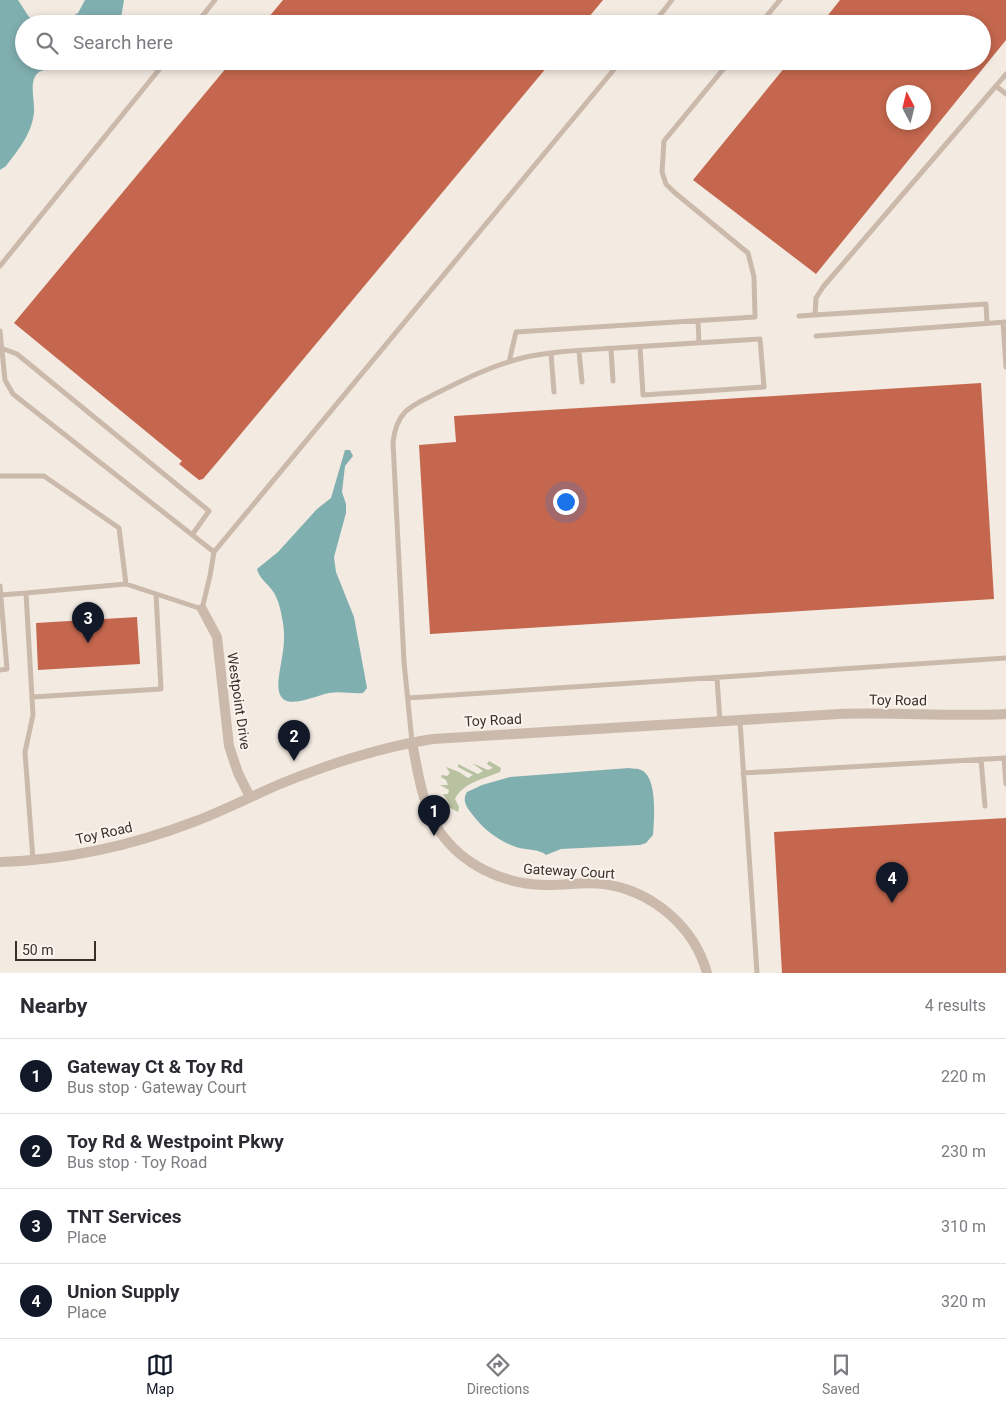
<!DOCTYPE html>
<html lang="en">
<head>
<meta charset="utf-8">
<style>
	body { margin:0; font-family:Roboto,sans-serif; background:#f7f7f7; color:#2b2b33 }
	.compass { position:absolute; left:886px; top:85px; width:45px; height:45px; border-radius:50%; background:#fff; box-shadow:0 2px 8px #0003; rotate:353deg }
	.scale { position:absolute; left:15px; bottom:12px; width:81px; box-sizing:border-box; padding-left:5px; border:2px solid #3a2f2b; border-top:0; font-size:14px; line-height:18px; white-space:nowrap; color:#3a2f2b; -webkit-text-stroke:4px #faf4ed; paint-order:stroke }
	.you { position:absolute; left:565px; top:501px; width:18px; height:18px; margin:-12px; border:4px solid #fff; border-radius:50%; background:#1a73e8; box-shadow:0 0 0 8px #1a73e833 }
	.badge { display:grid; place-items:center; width:32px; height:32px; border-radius:50%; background:#111827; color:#fff; font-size:16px; font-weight:700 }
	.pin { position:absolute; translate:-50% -41px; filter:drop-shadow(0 1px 2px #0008) }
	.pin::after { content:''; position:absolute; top:26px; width:18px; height:15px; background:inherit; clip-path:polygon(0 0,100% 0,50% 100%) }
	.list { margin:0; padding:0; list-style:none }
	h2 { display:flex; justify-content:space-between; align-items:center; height:65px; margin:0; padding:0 20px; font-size:21px }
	h2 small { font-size:16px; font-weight:400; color:#7c7c81 }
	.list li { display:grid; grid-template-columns:32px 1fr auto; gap:15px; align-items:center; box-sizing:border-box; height:75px; padding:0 20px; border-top:1px solid #e1e1e2 }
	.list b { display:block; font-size:19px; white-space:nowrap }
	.list p { margin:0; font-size:16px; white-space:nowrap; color:#7c7c81 }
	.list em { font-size:16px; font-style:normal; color:#7c7c81 }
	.icon { flex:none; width:28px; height:28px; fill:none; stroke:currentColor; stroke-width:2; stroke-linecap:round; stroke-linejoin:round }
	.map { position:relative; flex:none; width:1006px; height:973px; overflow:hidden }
	.search { position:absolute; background:#fff; box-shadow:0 2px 8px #0003; left:15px; right:15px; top:15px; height:55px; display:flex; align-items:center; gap:12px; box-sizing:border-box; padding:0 18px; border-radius:28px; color:#7c7c81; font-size:19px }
	.sheet { height:365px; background:#fff }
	nav { display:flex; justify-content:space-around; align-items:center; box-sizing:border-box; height:70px; border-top:1px solid #e1e1e2; background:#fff; font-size:14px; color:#7c7c81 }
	nav a { display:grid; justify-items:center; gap:2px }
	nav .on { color:#111827 }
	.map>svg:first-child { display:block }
</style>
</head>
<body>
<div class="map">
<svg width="1006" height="973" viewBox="0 0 1006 973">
	<rect width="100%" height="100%" fill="#f3eae1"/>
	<path fill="#b8c2a0" d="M489,761L501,768L500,772C486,778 462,783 455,799L459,807L458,812L445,805V803H449L443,794H448L449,790L440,785H448L446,780L441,777L442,775L447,776L450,773L446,767L459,772L468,778L473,775L458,767V764L478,774L483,771L472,763L488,770L493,768L487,764Z"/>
	<path fill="#80afb0" d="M0,0H18L29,17L43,24H24V61H91C76,68 46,67 39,72C28,80 35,100 34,112C32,134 18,150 6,166L0,170Z
		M85,0H124L120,24H58L78,13Z
		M345,450H350L353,456L345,466L342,492L346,504V513L334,557L336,572L354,617L367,688L363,693C352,694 341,691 329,693C307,698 273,717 279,676C282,655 286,644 283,623C281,612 279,599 272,590C267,583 259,578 257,569L278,552L317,509L331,498Z
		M629,768C632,769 638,768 641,770C658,777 654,820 653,835L646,843L640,845L561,849L546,855C540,849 525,850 516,847C498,841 482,828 472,814C466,807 462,800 467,792L482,785L510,777Z"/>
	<path fill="#c4674e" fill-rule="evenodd" d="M283,0H603L583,24H263Z
		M840,0H1006V40L816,274L693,180L790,61H982V24H821ZM894,92H924V122H894Z
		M232,61H552L220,459L203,479L199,480L179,464L182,461L14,323Z
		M981,383L994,599L430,634L419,445L456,442L454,416Z
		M137,617L140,664L38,670L36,623Z
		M1006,818V973H782L774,832Z"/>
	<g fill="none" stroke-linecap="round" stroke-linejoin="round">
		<path stroke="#cbbaac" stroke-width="5" d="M196,24L215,0
			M653,24L672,0
			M760,24L780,0
			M1006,74L996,86L1006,94
			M0,266L166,61
			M815,315L816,298L823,287L996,86
			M799,316L986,304L987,323
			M698,321L699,343
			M1003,322L1006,367
			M0,331L5,380L13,394L214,552
			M816,336L1006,322
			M1,348L17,354L209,511L192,535
			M611,349L613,381
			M579,351L582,382
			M551,354L554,392
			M509,362L516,332L755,317L754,277L748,253L674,192L666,184L662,172L664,141L730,61
			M0,476H44L119,528L126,584
			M0,586L7,669L0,670
			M0,595L26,593
			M717,678L720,722
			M32,697L161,689L156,594
			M408,698L1006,658
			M740,721L757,973
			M412,742L404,662L393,442C397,408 414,405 441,391C467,378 494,365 522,358C552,351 585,350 616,348C664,345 712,342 760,339L764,387L643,395L640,347
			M1004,758L1006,784
			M981,759L985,806
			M743,773L1006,758
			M33,860L25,752L33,715L26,593L126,584L202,609L210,576L214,552L621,61"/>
		<path stroke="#cbbaac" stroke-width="10" d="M202,609L217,637L229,746L238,773L250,797
			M412,742C418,773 422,805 440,832C463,865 503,884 544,885C564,886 584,881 604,884C652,891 694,926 707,973
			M0,862C67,860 134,845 196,821C225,810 252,796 280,784C329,764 380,747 433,739L839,714C895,712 950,717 1006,714"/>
	</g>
	<g text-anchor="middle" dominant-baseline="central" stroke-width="4" stroke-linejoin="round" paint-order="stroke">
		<g font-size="14" fill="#3a2f2b" stroke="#faf4ed">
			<text transform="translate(898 700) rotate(1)">Toy Road</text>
			<text transform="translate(239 701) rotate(82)">Westpoint Drive</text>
			<text transform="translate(493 720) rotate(-3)">Toy Road</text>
			<text transform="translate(104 833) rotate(-13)">Toy Road</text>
			<text transform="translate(569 871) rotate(3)">Gateway Court</text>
		</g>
	</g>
</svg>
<svg class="compass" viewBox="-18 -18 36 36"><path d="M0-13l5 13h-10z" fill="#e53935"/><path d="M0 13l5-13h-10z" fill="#7c7c81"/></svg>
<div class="scale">50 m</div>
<div class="you"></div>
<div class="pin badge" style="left:434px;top:836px">1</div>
<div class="pin badge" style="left:294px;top:761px">2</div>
<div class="pin badge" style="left:88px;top:643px">3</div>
<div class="pin badge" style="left:892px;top:903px">4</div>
<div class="search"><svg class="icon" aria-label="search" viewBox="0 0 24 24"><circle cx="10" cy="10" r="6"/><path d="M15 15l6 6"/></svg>Search here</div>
</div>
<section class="sheet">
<h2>Nearby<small>4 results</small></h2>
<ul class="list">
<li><span class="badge">1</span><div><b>Gateway Ct &amp; Toy Rd</b><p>Bus stop · Gateway Court</p></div><em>220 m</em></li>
<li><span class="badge">2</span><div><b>Toy Rd &amp; Westpoint Pkwy</b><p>Bus stop · Toy Road</p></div><em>230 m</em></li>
<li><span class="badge">3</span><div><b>TNT Services</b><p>Place</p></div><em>310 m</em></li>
<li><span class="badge">4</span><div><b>Union Supply</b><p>Place</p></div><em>320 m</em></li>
</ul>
</section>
<nav>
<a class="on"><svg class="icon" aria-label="map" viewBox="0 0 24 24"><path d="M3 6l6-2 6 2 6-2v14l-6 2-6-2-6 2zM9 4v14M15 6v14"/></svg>Map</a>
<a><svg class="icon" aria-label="directions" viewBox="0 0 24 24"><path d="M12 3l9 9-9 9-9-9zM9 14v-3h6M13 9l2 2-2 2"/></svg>Directions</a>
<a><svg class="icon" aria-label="saved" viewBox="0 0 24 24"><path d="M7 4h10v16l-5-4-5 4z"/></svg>Saved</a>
</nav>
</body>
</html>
